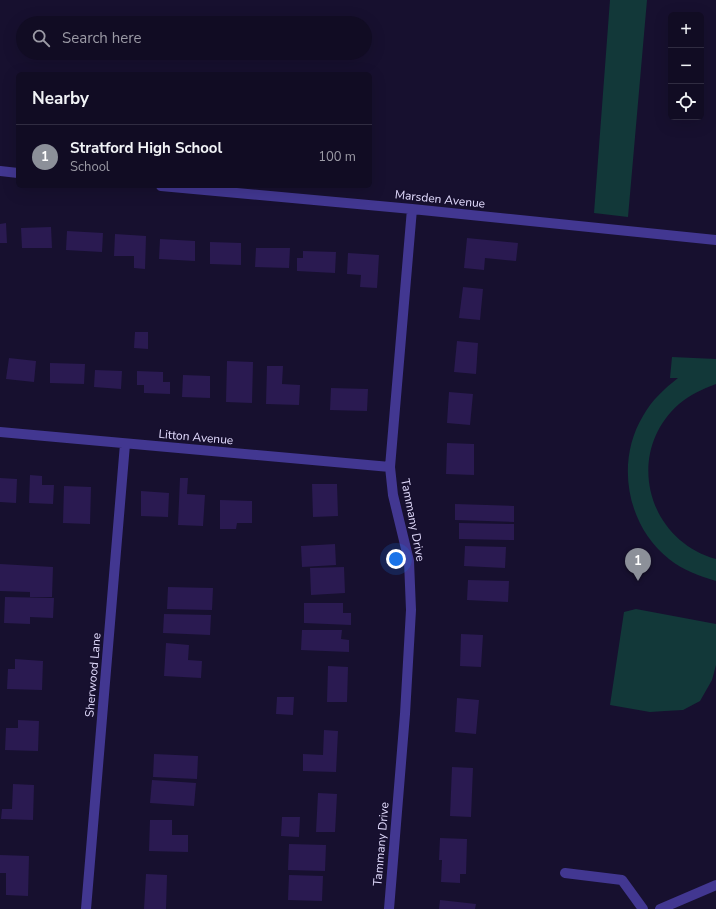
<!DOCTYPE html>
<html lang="en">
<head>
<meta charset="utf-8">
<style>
	body { margin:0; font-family:"Nunito Sans",sans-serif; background:#1a152b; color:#f1f3f6 }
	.controls { position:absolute; right:12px; top:12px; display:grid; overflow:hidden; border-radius:6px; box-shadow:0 4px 16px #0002 }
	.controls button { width:36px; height:36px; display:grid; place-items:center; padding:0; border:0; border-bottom:1px solid #302c41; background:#110c23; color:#f1f3f6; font:20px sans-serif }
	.you { position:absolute; left:396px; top:559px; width:14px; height:14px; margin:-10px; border:3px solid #fff; border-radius:50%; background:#1a73e8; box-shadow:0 0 0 6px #1a73e833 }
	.badge { display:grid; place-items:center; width:26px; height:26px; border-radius:50%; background:#8c9099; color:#fff; font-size:13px; font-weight:700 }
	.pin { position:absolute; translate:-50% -33px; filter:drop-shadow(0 1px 2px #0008) }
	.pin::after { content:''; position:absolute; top:21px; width:14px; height:12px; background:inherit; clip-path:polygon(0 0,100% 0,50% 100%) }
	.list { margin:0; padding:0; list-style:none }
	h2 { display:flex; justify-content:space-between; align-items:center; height:52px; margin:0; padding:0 16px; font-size:17px }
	h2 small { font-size:13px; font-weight:400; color:#9c9ba6 }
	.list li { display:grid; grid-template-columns:26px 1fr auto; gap:12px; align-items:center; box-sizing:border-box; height:64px; padding:0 16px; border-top:1px solid #302c41 }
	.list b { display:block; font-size:15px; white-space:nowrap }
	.list p { margin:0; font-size:13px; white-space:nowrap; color:#9c9ba6 }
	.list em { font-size:13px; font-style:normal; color:#9c9ba6 }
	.icon { flex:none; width:22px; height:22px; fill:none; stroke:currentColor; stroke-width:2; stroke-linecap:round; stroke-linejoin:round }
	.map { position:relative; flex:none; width:716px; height:909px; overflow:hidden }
	.search { position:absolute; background:#110c23; box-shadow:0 4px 16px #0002; left:16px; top:16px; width:356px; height:44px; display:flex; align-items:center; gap:10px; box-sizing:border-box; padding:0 14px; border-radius:22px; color:#9c9ba6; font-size:15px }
	.panel { position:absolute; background:#110c23; box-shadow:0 4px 16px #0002; left:16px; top:72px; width:356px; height:116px; border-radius:6px }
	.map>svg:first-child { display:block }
</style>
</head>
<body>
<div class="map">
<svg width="716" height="909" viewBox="0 0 716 909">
	<rect width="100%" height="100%" fill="#17102f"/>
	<path fill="#123839" d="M610,0H647L628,217L594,213Z
		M672,357L716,359V384C702,389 690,395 679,404C624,453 647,540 716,559V581C699,576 683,570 669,559C627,526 615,462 643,416C652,400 664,389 678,378H670Z
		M636,609L716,624V665L712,680L700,701L683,710L665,711L650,712L610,705L624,612Z"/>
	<path fill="#2a1a51" d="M6,223L7,243H0V224Z
		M51,227L52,248H22L21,228Z
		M67,231L103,233L102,252L66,250Z
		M115,234L146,236L145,269L134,268V256H114Z
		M467,238L518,243L516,261L485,258L484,270L464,268Z
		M160,239L195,241V261L159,259Z
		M210,242L241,243V265L210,264Z
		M256,248H290L289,268L255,267Z
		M303,251L336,252L335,273L297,271V258H303Z
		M348,253L379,255L377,288L360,287L361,275L347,274Z
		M463,287L483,289L480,320L459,318Z
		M135,332H148V349L134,348Z
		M457,341L478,343L476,374L454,372Z
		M9,358L36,361L34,382L6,379Z
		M227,361L253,362L252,403L226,402Z
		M50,363L85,364L84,384L50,383Z
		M267,366H283L282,384L300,385L299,405L266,404Z
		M95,370L122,371L121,389L94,387Z
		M137,371L163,372V382H170V394L144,393V385H137Z
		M183,375L210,376V398L182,397Z
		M331,388L368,389L367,411L330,410Z
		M449,392L473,394L470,425L447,423Z
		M447,443L474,444V475L446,474Z
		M30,475L42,476V485H54L53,504L29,503Z
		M0,478L17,479L16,503L0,502Z
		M180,478H188L187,494L205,495L203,526L178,525Z
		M312,484H337L338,516L313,517Z
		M64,486L91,487L90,524L63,523Z
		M141,491L169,493L168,517L141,516Z
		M220,500L252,501V523H237L236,529H220Z
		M455,504L514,506V522L455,520Z
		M459,523L514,524V540L459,539Z
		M335,544L336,565L302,567L301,546Z
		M465,546L506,547L505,568L464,566Z
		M0,564L53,567L52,597H30V592L0,591Z
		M344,567L345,593L311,595L310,568Z
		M468,580L509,581L508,602L467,600Z
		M168,587L213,588L212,610L167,609Z
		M5,597L54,598L53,618L30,617V624L4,623Z
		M304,603H343V613H351V625L304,623Z
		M164,614L211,615L210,635L163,633Z
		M302,630H342L341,639L349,640V652L301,650Z
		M461,634L483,635L481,667L460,666Z
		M166,643L189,645L188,660L202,661L201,678L164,676Z
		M15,659L43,661L42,690L7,689L8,669H15Z
		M328,666L348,667L347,702H327Z
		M277,697H294L293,715L276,714Z
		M457,698L479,700L476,734L455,732Z
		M18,720L39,721L38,751L5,750L6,728H18Z
		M324,730L338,731L336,772L303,771V754L323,755Z
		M154,754L198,756L197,779L153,777Z
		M452,767L473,768L471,817L450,816Z
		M152,780L196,783L194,806L150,803Z
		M13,784L34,785L33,820L1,819L2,809H12Z
		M318,793L337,794L335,832H316Z
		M282,817H300L299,837L281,836Z
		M150,820H172V835H188V852L149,851Z
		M440,838L467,839L466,874H460V883L441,882L442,860H439Z
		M289,844L326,845L325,871L288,870Z
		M0,855L29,856L28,896L6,895V873H0Z
		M146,874L167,875L166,909H144Z
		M289,875L323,876L322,901L288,900Z
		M440,900L476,904L475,909H439Z"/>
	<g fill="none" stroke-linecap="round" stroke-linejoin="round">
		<path stroke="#423791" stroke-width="10" d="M0,171L18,173
			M161,186L412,209L716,240
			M0,432L390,467
			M565,873L622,880L643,909
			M86,909L125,444
			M389,909L405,714L411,610L409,561L393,495L390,467L412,209
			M660,909L716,885"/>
	</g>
	<g text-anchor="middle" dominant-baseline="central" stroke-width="3" stroke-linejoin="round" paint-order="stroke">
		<g font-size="12" fill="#e4ddff" stroke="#17102f">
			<text transform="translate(440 199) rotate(6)">Marsden Avenue</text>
			<text transform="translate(196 437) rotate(5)">Litton Avenue</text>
			<text transform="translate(413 520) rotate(79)">Tammany Drive</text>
			<text transform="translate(93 675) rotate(-85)">Sherwood Lane</text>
			<text transform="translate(381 844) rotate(-85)">Tammany Drive</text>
		</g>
	</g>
</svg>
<div class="controls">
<button>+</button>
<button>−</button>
<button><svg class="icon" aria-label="locate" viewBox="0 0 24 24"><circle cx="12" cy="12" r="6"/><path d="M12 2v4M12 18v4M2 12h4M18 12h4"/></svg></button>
</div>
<div class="you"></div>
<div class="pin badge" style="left:638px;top:581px">1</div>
<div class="search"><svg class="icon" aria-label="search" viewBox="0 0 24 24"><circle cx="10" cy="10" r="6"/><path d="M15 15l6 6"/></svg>Search here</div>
<section class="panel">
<h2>Nearby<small></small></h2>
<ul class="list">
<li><span class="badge">1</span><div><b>Stratford High School</b><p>School</p></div><em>100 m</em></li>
</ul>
</section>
</div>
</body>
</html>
